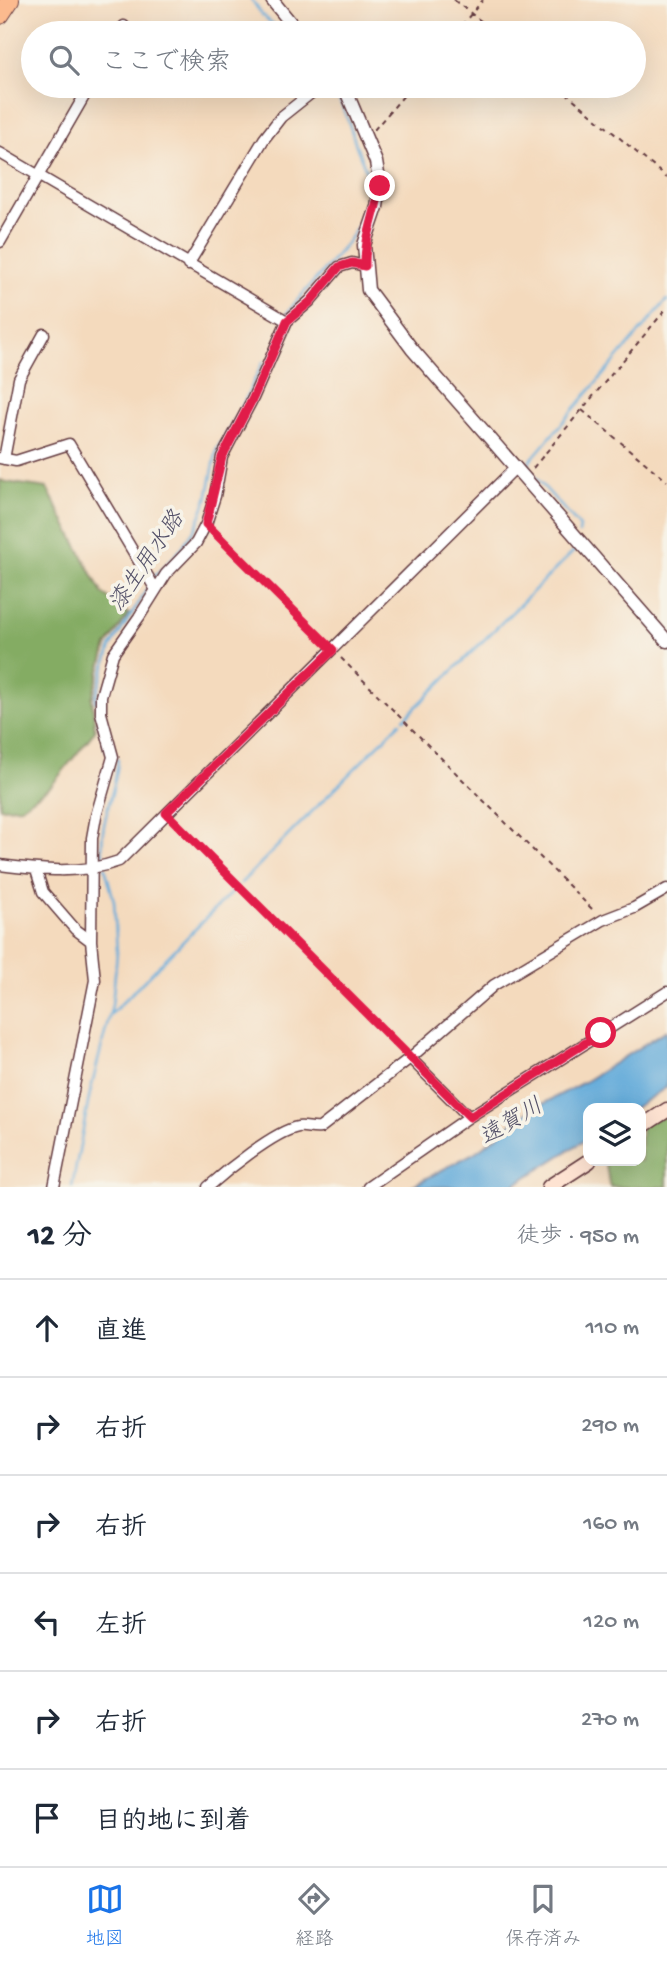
<!DOCTYPE html>
<html lang="ja">
<head>
<meta charset="utf-8">
<style>
	body { margin:0; font-family:"Gochi Hand","Klee One",sans-serif; background:#f2f2f3; color:#1f2937 }
	.controls { position:absolute; right:21px; bottom:21px; display:grid; overflow:hidden; border-radius:14px; box-shadow:0 7px 28px #0002 }
	.controls button { width:63px; height:63px; display:grid; place-items:center; padding:0; border:0; border-bottom:2px solid #e0e1e3; background:#fff; color:#1f2937; font:35px sans-serif }
	.stop { position:absolute; width:21px; height:21px; margin:-16px; border:5px solid #e11d48; border-radius:50%; background:#fff }
	.stop.end { background:#e11d48; border-color:#fff; box-shadow:0 2px 7px #0008 }
	.list { margin:0; padding:0; list-style:none }
	h2 { display:flex; justify-content:space-between; align-items:center; height:91px; margin:0; padding:0 28px; font-size:30px }
	h2 small { font-size:23px; font-weight:400; color:#747a83 }
	.list li { display:grid; grid-template-columns:46px 1fr auto; gap:21px; align-items:center; box-sizing:border-box; height:98px; padding:0 28px; border-top:2px solid #e0e1e3 }
	.list b { display:block; font-size:26px; white-space:nowrap }
	.list em { font-size:23px; font-style:normal; color:#747a83 }
	.icon { flex:none; width:38px; height:38px; fill:none; stroke:currentColor; stroke-width:2; stroke-linecap:round; stroke-linejoin:round }
	.map { position:relative; flex:none; width:667px; height:1187px; overflow:hidden }
	.search { position:absolute; background:#fff; box-shadow:0 7px 28px #0002; left:21px; right:21px; top:21px; height:77px; display:flex; align-items:center; gap:18px; box-sizing:border-box; padding:0 24px; border-radius:38px; color:#747a83; font-size:26px }
	.sheet { height:679px; background:#fff }
	nav { display:flex; justify-content:space-around; align-items:center; box-sizing:border-box; height:98px; border-top:2px solid #e0e1e3; background:#fff; font-size:19px; color:#747a83 }
	nav a { display:grid; justify-items:center; gap:4px }
	nav .on { color:#1a73e8 }
	.map>svg:first-child { display:block }
</style>
</head>
<body>
<div class="map">
<svg width="667" height="1187" viewBox="0 0 667 1187">
	<rect width="100%" height="100%" fill="#f7f3e8"/>
	<filter id="ink" filterUnits="userSpaceOnUse"><feTurbulence type="fractalNoise" baseFrequency=".0143" numOctaves="2"/><feDisplacementMap in="SourceGraphic" scale="14" xChannelSelector="R" yChannelSelector="G"/><feConvolveMatrix kernelMatrix="1 2 1 2 8 2 1 2 1" color-interpolation-filters="sRGB"/></filter>
	<filter id="wash" filterUnits="userSpaceOnUse"><feTurbulence type="fractalNoise" baseFrequency=".00686" numOctaves="4" result="noise"/><feDisplacementMap in="SourceGraphic" scale="28" xChannelSelector="R" yChannelSelector="G"/><feGaussianBlur stdDeviation="1.57" result="paint"/><feColorMatrix in="noise" values="0 0 0 0 0 0 0 0 0 0 0 0 0 0 0 0 0 1.4 0 .05"/><feComposite in="paint" operator="in"/></filter>
	<g filter="url(#wash)">
		<rect width="100%" height="100%" fill="#f4dabd"/>
		<path fill="#84ac64" stroke="#676648" stroke-width="2" d="M0,480L6,482L47,488L102,593L129,614L107,646L92,698L95,731L51,786L21,807L0,808Z
			M667,1116V1187H610L605,1161H641V1123Z"/>
		<path fill="#63abda" stroke="#566582" stroke-width="2" d="M667,1030V1087L634,1108H588V1138L511,1187H410L474,1153L499,1135L518,1117L586,1081Z"/>
		<g fill="none" stroke-linecap="round" stroke-linejoin="round">
			<path stroke="#63abda" stroke-width="2.5" d="M252,0L262,15L284,33
				M286,315C311,278 369,236 369,186C369,173 360,157 356,145C349,124 344,104 330,86
				M579,533L580,527L529,470V462L667,300
				M154,577L180,550L196,527L207,499L217,449L239,413L263,362
				M96,702V696L111,647L149,586
				M404,719L577,548
				M98,720L106,750
				M104,861C96,827 116,794 118,760L116,759
				M241,883L400,723
				M111,1014L237,887
				M72,1187L90,1093L112,1005L117,953L114,901L105,867"/>
		</g>
	</g>
	<g filter="url(#ink)">
		<g fill="none" stroke-linecap="round" stroke-linejoin="round">
			<g stroke="#643b41" stroke-width="13">
				<path id="minor" d="M119,33L124,26
					M0,153L287,321
					M0,242L90,86
					M188,265L264,139L281,117L320,86
					M0,458L16,461L69,444L156,590
					M4,459L19,379L44,334
					M0,865C39,870 81,875 119,861L516,467
					M36,870L43,892L75,929L91,941
					M410,1058L469,1117
					M54,1187L95,980L91,941L92,838L96,816L113,757L101,713V696L113,654L139,617L166,574L196,543L206,524L215,496L222,457L253,398L287,321L310,301L339,267L352,263L365,266
					M208,1187C226,1171 275,1131 298,1127C305,1126 312,1129 320,1128L410,1058L494,985L603,920L634,908L667,889
					M368,1187L469,1117L667,992"/>
			</g>
			<g stroke="#643b41" stroke-width="15">
				<path id="tertiary" d="M272,0L299,33
					M344,86L376,162L380,186L377,207L364,245L368,290L412,349L667,641"/>
			</g>
			<g stroke="#643b41" stroke-width="17">
				<path id="secondary" d="M641,1127L667,1110
					M549,1187L589,1161"/>
			</g>
			<g stroke="#643b41" stroke-width="20">
				<path id="trunk" d="M0,15L10,0"/>
			</g>
			<path stroke="#643b41" stroke-width="2" stroke-dasharray="5 5" stroke-linecap="butt" d="M454,0L496,33
				M455,33L483,0
				M558,86L667,178
				M374,130L412,86
				M582,410L667,481
				M533,468L667,308
				M214,532L324,642
				M341,658L594,911
				M175,821L403,1050"/>
			<use href="#minor" stroke="#fff" stroke-width="10"/>
			<use href="#tertiary" stroke="#fff" stroke-width="12"/>
			<use href="#secondary" stroke="#fee3d2" stroke-width="14"/>
			<use href="#trunk" stroke="#fcba8e" stroke-width="18"/>
		</g>
	</g>
	<g fill="none" stroke-linecap="round" stroke-linejoin="round" filter="url(#ink)">
		<path stroke="#e11d48" stroke-width="9" d="M380,186C376,214 364,238 365,266L352,263L339,267L310,302L287,321L253,398L222,457L206,524L333,650L166,813L470,1117L601,1033"/>
	</g>
	<g text-anchor="middle" dominant-baseline="central" stroke-width="7" stroke-linejoin="round" paint-order="stroke">
		<g font-size="23" font-style="italic" fill="#535068" stroke="#f7f3e8">
			<text transform="translate(148 562) rotate(-56)">漆生用水路</text>
			<text transform="translate(512 1123) rotate(-31)">遠賀川</text>
		</g>
	</g>
</svg>
<div class="controls">
<button><svg class="icon" aria-label="layers" viewBox="0 0 24 24"><path d="M12 4l9 5-9 5-9-5zM3 14l9 5 9-5"/></svg></button>
</div>
<div class="stop" style="left:601px;top:1033px"></div>
<div class="stop end" style="left:380px;top:186px"></div>
<div class="search"><svg class="icon" aria-label="search" viewBox="0 0 24 24"><circle cx="10" cy="10" r="6"/><path d="M15 15l6 6"/></svg>ここで検索</div>
</div>
<section class="sheet">
<h2>12 分<small>徒歩 · 950 m</small></h2>
<ul class="list">
<li><svg class="icon" aria-label="ahead" viewBox="0 0 24 24"><path d="M12 20V5M6 11l6-6 6 6"/></svg><div><b>直進</b></div><em>110 m</em></li>
<li><svg class="icon" aria-label="right" viewBox="0 0 24 24"><path d="M7 20v-9h11M14 6l5 5-5 5"/></svg><div><b>右折</b></div><em>290 m</em></li>
<li><svg class="icon" aria-label="right" viewBox="0 0 24 24"><path d="M7 20v-9h11M14 6l5 5-5 5"/></svg><div><b>右折</b></div><em>160 m</em></li>
<li><svg class="icon" aria-label="left" viewBox="0 0 24 24"><path d="M17 20v-9H6M10 6l-5 5 5 5"/></svg><div><b>左折</b></div><em>120 m</em></li>
<li><svg class="icon" aria-label="right" viewBox="0 0 24 24"><path d="M7 20v-9h11M14 6l5 5-5 5"/></svg><div><b>右折</b></div><em>270 m</em></li>
<li><svg class="icon" aria-label="arrive" viewBox="0 0 24 24"><path d="M6 21V4h12l-3 4 3 4H6"/></svg><div><b>目的地に到着</b></div></li>
</ul>
</section>
<nav>
<a class="on"><svg class="icon" aria-label="map" viewBox="0 0 24 24"><path d="M3 6l6-2 6 2 6-2v14l-6 2-6-2-6 2zM9 4v14M15 6v14"/></svg>地図</a>
<a><svg class="icon" aria-label="directions" viewBox="0 0 24 24"><path d="M12 3l9 9-9 9-9-9zM9 14v-3h6M13 9l2 2-2 2"/></svg>経路</a>
<a><svg class="icon" aria-label="saved" viewBox="0 0 24 24"><path d="M7 4h10v16l-5-4-5 4z"/></svg>保存済み</a>
</nav>
</body>
</html>
